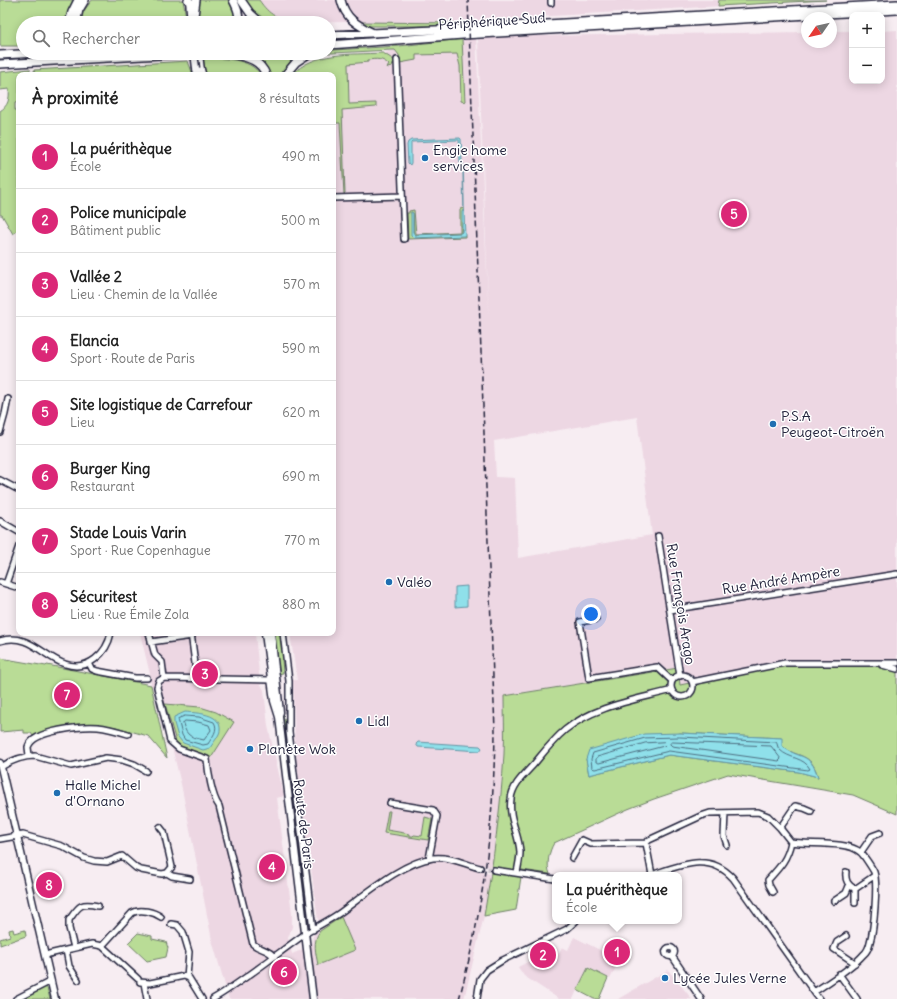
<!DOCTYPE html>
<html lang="fr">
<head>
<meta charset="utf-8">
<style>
	body { margin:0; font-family:Delius,sans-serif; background:#f6f6f6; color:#222 }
	.controls { position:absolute; right:12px; top:12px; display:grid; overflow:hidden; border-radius:8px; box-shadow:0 2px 10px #0003 }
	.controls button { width:36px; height:36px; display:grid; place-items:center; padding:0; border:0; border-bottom:1px solid #e0e0e0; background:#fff; color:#222; font:20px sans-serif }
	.compass { position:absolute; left:801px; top:12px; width:36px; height:36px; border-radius:50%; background:#fff; box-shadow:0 2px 10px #0003; rotate:236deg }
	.you { position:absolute; left:591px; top:614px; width:14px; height:14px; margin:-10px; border:3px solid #fff; border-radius:50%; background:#1a73e8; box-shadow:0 0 0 6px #1a73e833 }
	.badge { display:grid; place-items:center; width:26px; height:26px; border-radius:50%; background:#db2777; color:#fff; font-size:13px; font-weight:700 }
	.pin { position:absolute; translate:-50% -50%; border:2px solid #fff; box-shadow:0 1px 4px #0006 }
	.popup { position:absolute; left:552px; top:872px; width:130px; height:52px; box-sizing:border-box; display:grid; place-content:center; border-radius:8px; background:#fff; filter:drop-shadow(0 1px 3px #0005); font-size:13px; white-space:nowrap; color:#767676 }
	.popup b { font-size:15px; color:#222 }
	.popup::after { content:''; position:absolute; left:50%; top:100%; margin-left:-8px; border:8px solid transparent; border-top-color:#fff }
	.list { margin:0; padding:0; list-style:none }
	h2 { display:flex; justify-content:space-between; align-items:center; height:52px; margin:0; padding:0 16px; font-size:17px }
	h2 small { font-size:13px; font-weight:400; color:#767676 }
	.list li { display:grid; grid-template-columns:26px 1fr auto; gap:12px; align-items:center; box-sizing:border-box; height:64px; padding:0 16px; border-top:1px solid #e0e0e0 }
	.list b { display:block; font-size:15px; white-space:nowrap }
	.list p { margin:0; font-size:13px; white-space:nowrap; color:#767676 }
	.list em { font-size:13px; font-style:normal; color:#767676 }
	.icon { flex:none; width:22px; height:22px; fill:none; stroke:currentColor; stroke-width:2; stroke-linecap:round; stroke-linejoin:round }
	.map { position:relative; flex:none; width:897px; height:999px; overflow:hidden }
	.search { position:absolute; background:#fff; box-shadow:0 2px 10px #0003; left:16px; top:16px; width:320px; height:44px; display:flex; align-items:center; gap:10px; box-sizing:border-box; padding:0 14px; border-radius:22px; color:#767676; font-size:15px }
	.panel { position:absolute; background:#fff; box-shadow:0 2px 10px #0003; left:16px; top:72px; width:320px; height:564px; border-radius:8px }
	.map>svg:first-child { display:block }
</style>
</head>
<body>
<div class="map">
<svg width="897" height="999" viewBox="0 0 897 999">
	<rect width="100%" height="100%" fill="#f7edf2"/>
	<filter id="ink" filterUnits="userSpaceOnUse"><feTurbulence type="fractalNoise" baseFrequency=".025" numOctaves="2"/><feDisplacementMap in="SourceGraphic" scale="8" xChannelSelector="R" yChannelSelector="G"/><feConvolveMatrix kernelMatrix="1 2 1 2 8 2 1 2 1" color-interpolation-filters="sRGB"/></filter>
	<g filter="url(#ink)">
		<path fill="#edd7e3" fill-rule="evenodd" d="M259,0H826L551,16L464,23L346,22L295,23L277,18L266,10Z
			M897,30V662L785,663L680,685L678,668L504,696V754L497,840L492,867L482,865L481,872L491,874L484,916L464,999H229L212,940L181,784L161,702L151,685L150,674L140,633H255L260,683L264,690L268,726L284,796L277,798L292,913V927L288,938L292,954L311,946L313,936L319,928L295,748L293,680H297L290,633H333V75H296L379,55L395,49L462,41L476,36L489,319L478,37L807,32V42H831V31H852V81H882V31ZM637,417L652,535L518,558L515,478L496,477L494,441Z
			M574,937L610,955L615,969L610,979L588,967L573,999H559L524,976L518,967L535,958L545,966L554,955L557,957L562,947L568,950Z
			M668,970L692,999H618L642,985Z"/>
		<path fill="#b9dc96" stroke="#6e7f68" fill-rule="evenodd" d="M0,0H74L70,8L66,23H23V46H0Z
			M92,0H183L187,23H81L83,12Z
			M200,0H228C232,7 237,15 234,23H199L198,8Z
			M246,0H259C270,16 277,18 295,23H266L252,9Z
			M719,0H826L718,6Z
			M358,22L464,23V26H367Z
			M462,39L465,102L461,101L460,66L457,54L416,55V60L400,63L399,55L395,50H391L333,53H328L334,50L399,46Z
			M283,53H307L283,75H270L264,63L254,56V55Z
			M381,53H383L394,60L395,64H393L392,67L387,68L389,65C383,58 376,59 368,60V62L348,64L349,104L376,103V107L342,110L345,193L344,194L340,123H333V75H292C313,51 352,55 381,53Z
			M203,58C223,59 249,57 261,75H205Z
			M188,61L193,75H35L34,70Z
			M30,69V75H19V102L15,103V110H19V229L13,234L2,215H0V111C8,106 10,99 9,89L0,90V72Z
			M464,208L461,233L415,235L414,233L413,213L411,212L414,238L465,235V237L408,239L407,213H409V211L414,210L416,234L460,232V209Z
			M273,633H281L284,660H282L283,673L277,674Z
			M0,658L46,666L47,665L151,685L167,758L148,736L116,727L85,725L33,736L31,733H24V730L0,732Z
			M785,663H877L897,672V814L853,795L728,774L654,799L628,809L554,843C549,851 546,865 550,874L522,870L516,910L484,916C493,862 501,809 504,754C505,735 504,715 504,696L678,668L680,685ZM680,733L781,738L782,746C798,759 811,751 818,777L799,772L669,755L589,775L586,759Z
			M165,704L200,707L216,712L234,722L211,758L198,755L177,745Z
			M283,713L284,720H286V733L310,918H308Z
			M388,811H390L387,830L410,834V836H413L414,835L422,836L425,817L432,819L428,840L384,833Z
			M341,917L355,950L318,965C316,953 312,942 320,931Z
			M13,929L14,933L25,930L26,936L0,945V939L10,936L9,930Z
			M138,933L152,936V939L166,942L168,948L166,957L147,961L128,943Z
			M588,968L608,978L599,999H594L577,990Z
			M44,986L47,988L50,999H22Z"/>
		<path fill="#8fe0ea" stroke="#6394a4" d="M460,138L461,139L462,163L461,164L460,163L459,140H457L412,142L411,143V163L410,165L408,163L407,145L408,142L411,140Z
			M463,210L464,212L465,235L464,236L414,238L411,235V212L413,213V232L415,235L461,233L462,232V212Z
			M467,586V606L455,607V587Z
			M185,712C197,713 222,713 220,731C219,736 213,743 210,748L203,750L183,743L178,737L174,723V717Z
			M680,733L782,738V746C799,760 810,751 818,777L799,772L669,755L589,775L586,759L589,750L644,734Z
			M418,742L480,746L482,748L480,751L418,747L416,744Z"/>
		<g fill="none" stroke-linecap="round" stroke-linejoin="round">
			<path stroke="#4e6e81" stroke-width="1" d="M185,716L199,717L214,722C219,730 212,737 208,744L203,745L185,740L182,735L178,719Z
				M185,721L198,722L209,725L211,730L204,740C191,737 187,737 183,724Z
				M680,737L776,742C778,744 777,748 780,750C789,759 804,757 810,769L808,770L669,751L595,769L592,768L591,759L593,753L645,738Z
				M664,742L666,744L664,746L599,763L596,762V759L597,757L645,743Z
				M672,742L771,746L781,759L779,761L672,746L670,744Z"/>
			<path stroke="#6394a4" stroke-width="1.5" d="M461,163L463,164L464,211"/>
			<path stroke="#ccc4cd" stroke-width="5" stroke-dasharray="5 2.5" stroke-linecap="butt" d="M480,868L494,870"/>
			<g stroke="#22223b" stroke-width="8">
				<path id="minor" d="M551,0V3
					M397,60L404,239
					M333,198L402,196
					M0,432L5,414L8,399
					M0,480L19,490
					M0,521L19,532
					M658,536L680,676
					M0,582L19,588
					M6,584L19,546
					M670,610L897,574
					M596,619L580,622L589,678L657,667L672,681
					M149,633L155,655L162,662L164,678
					M191,633L197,679
					M283,633L289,681V732L313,930
					M0,641C29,632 43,657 65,664C88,672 107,653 111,633
					M151,642L192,636
					M89,663L92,669L97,671L135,678H147
					M882,665L897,669
					M671 686a11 11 0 1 1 22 0a11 11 0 1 1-22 0Z
					M692,682L785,663H897
					M29,756C29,753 28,749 28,747C33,730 83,726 98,727C108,728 118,731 128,734
					M1,767C12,760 22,756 35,756L71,766L106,758L122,760L134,764L146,771
					M390,803L433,810L437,816L429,859
					M725,813L724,836L727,845
					M780,828L795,806L804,808L811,811
					M0,839L23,835L62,846L84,858L94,861L107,862L122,856L136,868L141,870L162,874L167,873L172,867L164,832L160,827
					M861,852L872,836L880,833
					M572,858L582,840L591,844L646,843
					M494,870L555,879
					M846,872C845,881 848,885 855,889V903
					M167,873L172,876L190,879
					M517,873C518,866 520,859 520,852C519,833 508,819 511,799C512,785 525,774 534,764C544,752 553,740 565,730C594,706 636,700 672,690
					M651,875C679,866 709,851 733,878L819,999
					M652,875L646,843L649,840L701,816L710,813L758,812L768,816L780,828L791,842C809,845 848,841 860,852C863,854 872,868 874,872C878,884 874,929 870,942C869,947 867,952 863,955C852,968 829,982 814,992
					M855,889L874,876
					M773,892L769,885L768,880C780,867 787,860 791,842
					M834,901L846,893L849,886
					M171,924L177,925L183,932L189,952L187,977
					M846,936L837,942L834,949L855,963
					M102,946L132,913C140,908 154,912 161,917
					M665.5 952a4.5 4.5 0 1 1 9 0a4.5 4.5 0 1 1-9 0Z
					M74,948L69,928V920C79,906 80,902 98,906
					M66,950L69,966L78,980
					M45,956L49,954L92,944L102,946L138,979
					M672,956L701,999
					M274,957C269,949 260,950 253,944L219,806C212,797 208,771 207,759L179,749L170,741L157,687L159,681L164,678L271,680L274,682
					M839,974L857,999
					M140,982L150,983L184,976L189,978L202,999
					M144,983L147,999
					M16,999L51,981
					M213,999C245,980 274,956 305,934C317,926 330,920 341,912C366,894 403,862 433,858C450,856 464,864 480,868
					M477,999L480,979L487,970L503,960L567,929L576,921"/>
			</g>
			<g stroke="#22223b" stroke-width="9">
				<path id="major" d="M189,0L191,23
					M199,53L201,71
					M196,68L197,75
					M265,633L274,701L279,717L313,999
					M271,633L280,712L279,715
					M0,763L55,999"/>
			</g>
			<g stroke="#22223b" stroke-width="10">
				<path id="highway" d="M188,0L189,1
					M233,0C237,8 240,14 238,23
					M241,0L250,13L261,23
					M341,0C345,18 357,25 373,33
					M194,16L196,0
					M69,23L72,12L78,0
					M76,23L79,10L85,0
					M329,35L477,28L897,4
					M329,45L463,35L897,10
					M228,53C243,57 260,58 266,75
					M0,55L39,53
					M0,64L196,53
					M200,68L202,75
					M285,75L296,62L310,53"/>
			</g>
			<use href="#minor" stroke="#fff" stroke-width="5"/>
			<use href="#major" stroke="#fff" stroke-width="6"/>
			<use href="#highway" stroke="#fff" stroke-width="7"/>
			<path stroke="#22223b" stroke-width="1.5" stroke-dasharray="6 3" stroke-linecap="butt" d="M459,999C483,912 494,822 495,731L468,0"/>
			<g stroke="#22223b" stroke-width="9" stroke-linecap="butt">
				<path id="major-bridge" d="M194,53L196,68"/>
			</g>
			<use href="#major-bridge" stroke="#fff" stroke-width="6"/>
		</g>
	</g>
	<g fill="#1f6fb2" stroke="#fff" stroke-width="1.5">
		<circle cx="425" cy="158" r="4"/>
		<circle cx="773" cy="424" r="4"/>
		<circle cx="389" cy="582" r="4"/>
		<circle cx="359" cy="721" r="4"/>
		<circle cx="250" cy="749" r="4"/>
		<circle cx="57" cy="793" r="4"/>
		<circle cx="665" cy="978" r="4"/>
	</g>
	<g text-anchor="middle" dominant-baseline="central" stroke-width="3" stroke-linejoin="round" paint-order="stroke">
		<g font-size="14" fill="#22223b" stroke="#fff">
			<text transform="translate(492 21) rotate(-4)">Périphérique Sud</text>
			<text transform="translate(781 580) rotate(-9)">Rue André Ampère</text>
			<text transform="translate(681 604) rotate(81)">Rue François Arago</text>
			<text transform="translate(304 824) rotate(83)">Route de Paris</text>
		</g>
		<g font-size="14" fill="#22223b" stroke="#fff" text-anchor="start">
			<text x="433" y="150">Engie home<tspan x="433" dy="16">services</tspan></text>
			<text x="781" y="416">P.S.A<tspan x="781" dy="16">Peugeot-Citroën</tspan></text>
			<text x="397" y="582">Valéo</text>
			<text x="367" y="721">Lidl</text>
			<text x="258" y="749">Planète Wok</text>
			<text x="65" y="785">Halle Michel<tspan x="65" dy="16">d'Ornano</tspan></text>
			<text x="673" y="978">Lycée Jules Verne</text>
		</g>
	</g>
</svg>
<div class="controls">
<button>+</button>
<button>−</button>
</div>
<svg class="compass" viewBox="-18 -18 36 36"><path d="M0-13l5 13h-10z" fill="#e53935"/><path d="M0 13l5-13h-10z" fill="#767676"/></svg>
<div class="you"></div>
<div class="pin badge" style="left:617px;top:952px">1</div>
<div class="popup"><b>La puérithèque</b>École</div>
<div class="pin badge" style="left:543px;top:955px">2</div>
<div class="pin badge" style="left:205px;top:674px">3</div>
<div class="pin badge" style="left:272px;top:867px">4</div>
<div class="pin badge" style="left:734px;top:214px">5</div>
<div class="pin badge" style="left:284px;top:972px">6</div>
<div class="pin badge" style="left:67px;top:695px">7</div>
<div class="pin badge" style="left:49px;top:885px">8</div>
<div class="search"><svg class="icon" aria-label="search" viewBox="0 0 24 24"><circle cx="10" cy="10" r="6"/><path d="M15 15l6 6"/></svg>Rechercher</div>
<section class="panel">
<h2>À proximité<small>8 résultats</small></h2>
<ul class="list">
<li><span class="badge">1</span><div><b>La puérithèque</b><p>École</p></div><em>490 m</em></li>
<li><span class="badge">2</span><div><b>Police municipale</b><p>Bâtiment public</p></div><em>500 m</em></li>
<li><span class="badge">3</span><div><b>Vallée 2</b><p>Lieu · Chemin de la Vallée</p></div><em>570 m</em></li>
<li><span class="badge">4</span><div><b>Elancia</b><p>Sport · Route de Paris</p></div><em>590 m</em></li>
<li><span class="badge">5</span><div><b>Site logistique de Carrefour</b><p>Lieu</p></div><em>620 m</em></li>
<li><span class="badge">6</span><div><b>Burger King</b><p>Restaurant</p></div><em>690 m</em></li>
<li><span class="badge">7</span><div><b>Stade Louis Varin</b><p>Sport · Rue Copenhague</p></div><em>770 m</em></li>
<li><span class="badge">8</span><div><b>Sécuritest</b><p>Lieu · Rue Émile Zola</p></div><em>880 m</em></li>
</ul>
</section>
</div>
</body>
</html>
